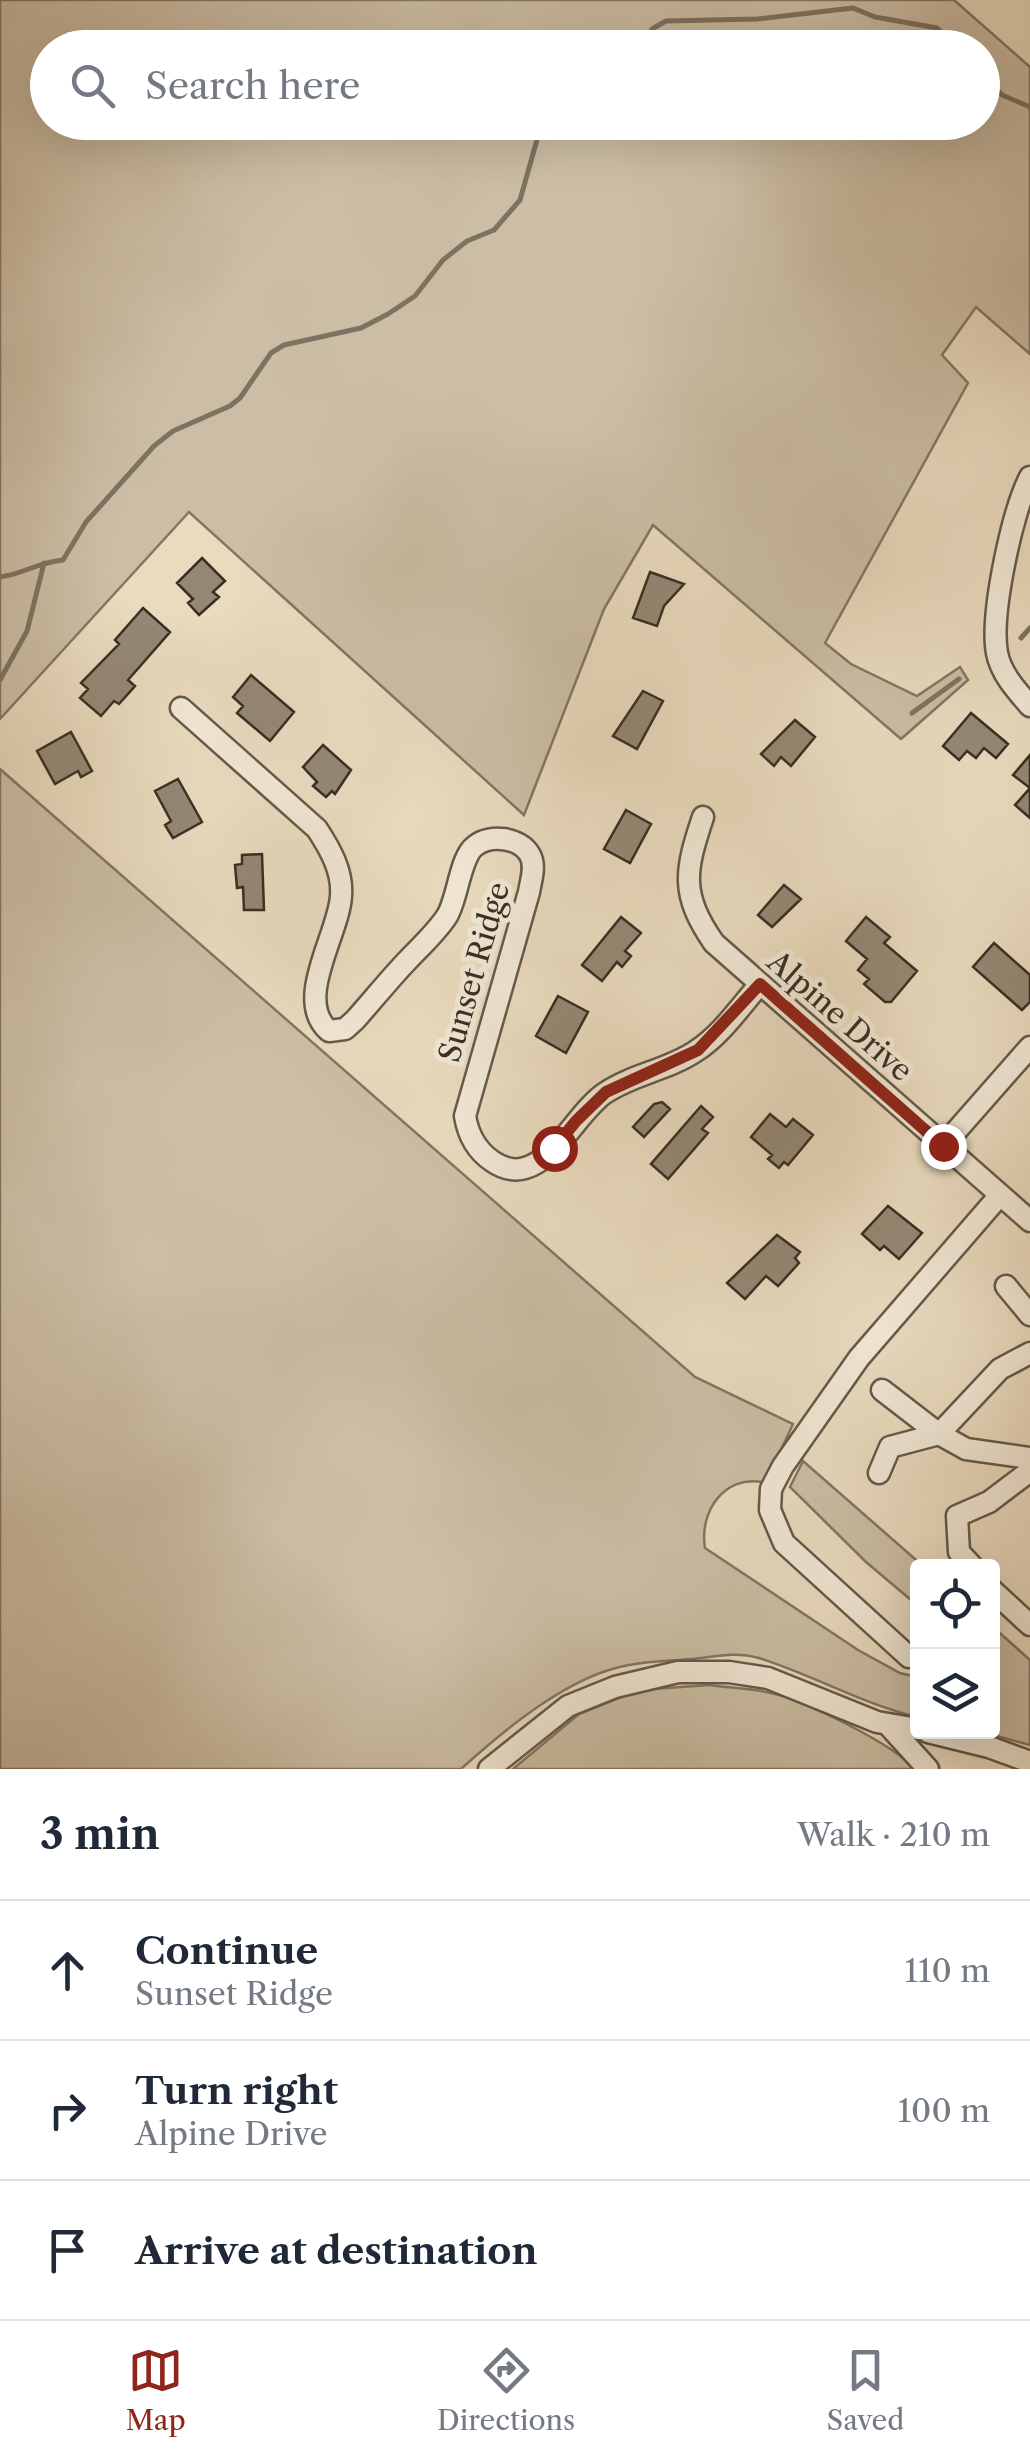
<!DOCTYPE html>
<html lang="en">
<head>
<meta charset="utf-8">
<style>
	body { margin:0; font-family:"Libre Caslon Text",serif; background:#f2f2f3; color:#1f2937 }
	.controls { position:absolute; right:30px; bottom:30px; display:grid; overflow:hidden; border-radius:10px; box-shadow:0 10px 40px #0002 }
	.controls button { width:90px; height:90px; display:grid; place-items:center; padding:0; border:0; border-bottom:2px solid #e0e1e3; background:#fff; color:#1f2937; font:50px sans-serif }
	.stop { position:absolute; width:30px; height:30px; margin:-22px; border:8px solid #8f2418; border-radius:50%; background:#fff }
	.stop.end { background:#8f2418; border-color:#fff; box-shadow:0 2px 10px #0008 }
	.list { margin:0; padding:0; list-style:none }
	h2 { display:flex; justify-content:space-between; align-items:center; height:130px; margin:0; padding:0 40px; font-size:42px }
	h2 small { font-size:32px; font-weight:400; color:#747a83 }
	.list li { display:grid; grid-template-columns:65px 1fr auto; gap:30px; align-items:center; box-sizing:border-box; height:140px; padding:0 40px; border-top:2px solid #e0e1e3 }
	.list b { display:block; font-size:38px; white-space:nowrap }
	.list p { margin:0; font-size:32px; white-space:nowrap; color:#747a83 }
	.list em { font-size:32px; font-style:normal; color:#747a83 }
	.icon { flex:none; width:55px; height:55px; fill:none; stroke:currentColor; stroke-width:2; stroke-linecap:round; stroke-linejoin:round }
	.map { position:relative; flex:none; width:1030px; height:1769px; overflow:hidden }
	.search { position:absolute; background:#fff; box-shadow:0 10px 40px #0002; left:30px; right:30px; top:30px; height:110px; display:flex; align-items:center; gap:25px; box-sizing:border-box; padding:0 35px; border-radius:55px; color:#747a83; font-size:38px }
	.sheet { height:550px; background:#fff }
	nav { display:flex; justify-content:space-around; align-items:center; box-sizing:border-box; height:140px; border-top:2px solid #e0e1e3; background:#fff; font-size:28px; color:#747a83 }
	nav a { display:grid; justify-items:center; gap:5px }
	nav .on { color:#8f2418 }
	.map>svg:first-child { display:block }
</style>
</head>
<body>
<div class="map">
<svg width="1030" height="1769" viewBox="0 0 1030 1769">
	<rect width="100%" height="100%" fill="#eadbbf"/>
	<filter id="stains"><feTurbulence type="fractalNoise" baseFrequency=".002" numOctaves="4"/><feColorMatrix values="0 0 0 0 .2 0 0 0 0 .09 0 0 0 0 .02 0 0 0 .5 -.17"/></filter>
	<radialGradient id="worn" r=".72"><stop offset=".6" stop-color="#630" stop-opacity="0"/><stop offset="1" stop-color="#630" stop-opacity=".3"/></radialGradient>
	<path fill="#ccbea5" stroke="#827664" stroke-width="2.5" fill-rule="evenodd" d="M0,0H954L1030,67V354L976,307L942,355L968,383L825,643L851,664L917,696L960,667L968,680L901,739L653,525L604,609L524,815L189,512L0,719ZM48,48H982V122H48Z
		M0,769L695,1377L793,1424L772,1469L762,1482C724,1475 699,1512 705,1548L858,1650L900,1673L917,1677V1717C863,1704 813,1675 759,1658C734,1651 715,1657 691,1659C671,1661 650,1661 629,1665C570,1675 505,1729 461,1769H0Z
		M803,1461L923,1566H918L917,1605L866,1562L790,1487Z
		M993,1627L1030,1660V1745L982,1732H992Z
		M709,1685C729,1688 751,1688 771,1693C804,1700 893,1744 915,1769H513L579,1714L639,1690Z"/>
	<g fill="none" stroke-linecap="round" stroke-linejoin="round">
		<path stroke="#7e7361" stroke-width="5" d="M645,48L652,29L666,21L758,19L853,8L875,17L937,28L958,48
			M982,73L1002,95L1030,107
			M0,577C23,574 39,562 63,560L86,522L154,446L173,431L230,406L240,398L271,353L284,345L361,328L388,314L415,296L443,260L467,241L494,230L520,200L542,122
			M1021,638L1030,628
			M0,680L27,631L44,563
			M912,713L959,679"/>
	</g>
	<path fill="#948875" stroke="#372f24" stroke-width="2.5" d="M202,558L225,581L213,592L219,597L199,615L188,603L193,599L177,583Z
		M650,572L684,584L664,606L657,626L633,618Z
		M143,608L170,632L128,680L135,686L119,704L114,701L101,716L80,698L88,689L81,683L119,644L115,640Z
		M251,675L294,712L270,741L237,713L243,706L233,697Z
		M643,691L663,701L637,749L613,736Z
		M971,713L1008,744L996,758L984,748L976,758L967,751L959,760L943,746Z
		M795,720L815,737L791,766L781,757L774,766L761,754Z
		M71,732L92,771L81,777L78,771L55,784L37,751Z
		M323,745L351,770L335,794L332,791L326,797L313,786L317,782L303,767Z
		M1030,755V818L1015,805L1030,788L1013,775Z
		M178,779L202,822L173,838L165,825L171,821L155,791Z
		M626,810L651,824L630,863L604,849Z
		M262,854L264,910H244L243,887L237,888L235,865L242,864V855Z
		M784,885L801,899L772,927L758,915Z
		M621,917L641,933L625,951L631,956L622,967L617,962L602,981L582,965Z
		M866,917L890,937L884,943L917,971L891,1002H885L864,984L869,979L858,970L867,959L846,941Z
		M994,943L1030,975V1002L1022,1010L973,967Z
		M558,996L588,1012L566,1053L536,1036Z
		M662,1102L670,1109L644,1137L633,1127L654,1104Z
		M701,1106L713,1117L702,1129L708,1133L668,1179L651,1164Z
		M770,1114L786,1127L793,1119L813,1135L788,1165L784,1162L779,1168L768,1159L772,1155L751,1137Z
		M888,1206L922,1233L899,1259L884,1246L880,1250L862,1234Z
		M777,1235L800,1252L795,1258L799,1263L778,1286L766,1276L745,1299L727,1283Z"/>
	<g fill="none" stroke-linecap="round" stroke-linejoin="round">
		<g stroke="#645a4b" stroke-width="25">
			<path id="minor" d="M1030,477C1012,512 990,615 997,653C1001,674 1017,691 1030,706
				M181,708L317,829C330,849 343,871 341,896C339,934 293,1000 329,1031L345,1029L355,1020C372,1001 388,981 406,962C419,948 436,933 447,916C458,898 460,857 475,846C490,834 520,837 530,855C536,866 531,880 529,892L465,1116C468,1134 476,1150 492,1161C541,1195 571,1116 605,1093C633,1074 668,1070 696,1051C721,1035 740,1007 760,984
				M703,817C685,871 680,894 714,943L1030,1221
				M943,1146L1030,1047
				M1006,1286L1030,1315
				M882,1390L939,1434L1000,1369L1030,1353
				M879,1473L890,1447L939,1434L966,1449L1030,1458
				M972,1566L959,1552L957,1516L989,1502L1030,1471
				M992,1590L1030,1625
				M909,1657L784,1543L770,1510L771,1489L783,1466L859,1358L1000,1195
				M890,1727L928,1769
				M928,1732L989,1747L1030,1762
				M489,1769L568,1706L615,1687L678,1672H729L768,1678L877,1722L918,1729"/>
		</g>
		<use href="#minor" stroke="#f1e8d5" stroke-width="20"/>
	</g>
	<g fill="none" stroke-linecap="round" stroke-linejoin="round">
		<path stroke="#8f2418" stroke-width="12" d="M554,1148L576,1121L606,1092L698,1050L760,984L943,1146"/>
	</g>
	<g text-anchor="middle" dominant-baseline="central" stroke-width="10" stroke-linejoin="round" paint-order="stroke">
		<g font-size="30" fill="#372f24" stroke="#f1e8d5">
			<text transform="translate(474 972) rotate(-74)">Sunset Ridge</text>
			<text transform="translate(840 1016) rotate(41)">Alpine Drive</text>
		</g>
	</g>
	<rect width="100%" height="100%" filter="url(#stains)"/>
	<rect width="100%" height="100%" fill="url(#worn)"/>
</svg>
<div class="controls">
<button><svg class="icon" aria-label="locate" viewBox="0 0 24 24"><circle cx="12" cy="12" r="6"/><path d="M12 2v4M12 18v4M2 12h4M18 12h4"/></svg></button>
<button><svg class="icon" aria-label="layers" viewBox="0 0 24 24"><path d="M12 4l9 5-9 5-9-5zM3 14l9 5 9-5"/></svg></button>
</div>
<div class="stop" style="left:554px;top:1148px"></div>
<div class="stop end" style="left:943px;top:1146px"></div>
<div class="search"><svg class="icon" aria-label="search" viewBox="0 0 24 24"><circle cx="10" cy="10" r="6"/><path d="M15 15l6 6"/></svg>Search here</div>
</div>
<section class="sheet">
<h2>3 min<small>Walk · 210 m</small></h2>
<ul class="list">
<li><svg class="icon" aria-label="ahead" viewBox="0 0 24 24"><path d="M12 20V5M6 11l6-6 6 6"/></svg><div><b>Continue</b><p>Sunset Ridge</p></div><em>110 m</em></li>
<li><svg class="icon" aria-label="right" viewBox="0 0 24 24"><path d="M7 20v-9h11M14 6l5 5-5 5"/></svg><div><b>Turn right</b><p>Alpine Drive</p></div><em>100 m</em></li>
<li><svg class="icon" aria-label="arrive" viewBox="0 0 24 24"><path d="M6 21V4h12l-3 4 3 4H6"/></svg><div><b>Arrive at destination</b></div></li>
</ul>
</section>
<nav>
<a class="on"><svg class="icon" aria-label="map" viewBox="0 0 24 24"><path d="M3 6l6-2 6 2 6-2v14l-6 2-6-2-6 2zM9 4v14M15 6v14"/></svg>Map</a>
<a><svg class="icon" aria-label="directions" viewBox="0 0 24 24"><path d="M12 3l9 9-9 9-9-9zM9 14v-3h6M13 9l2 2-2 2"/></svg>Directions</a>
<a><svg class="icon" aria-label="saved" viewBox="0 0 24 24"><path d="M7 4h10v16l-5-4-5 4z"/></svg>Saved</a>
</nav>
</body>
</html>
